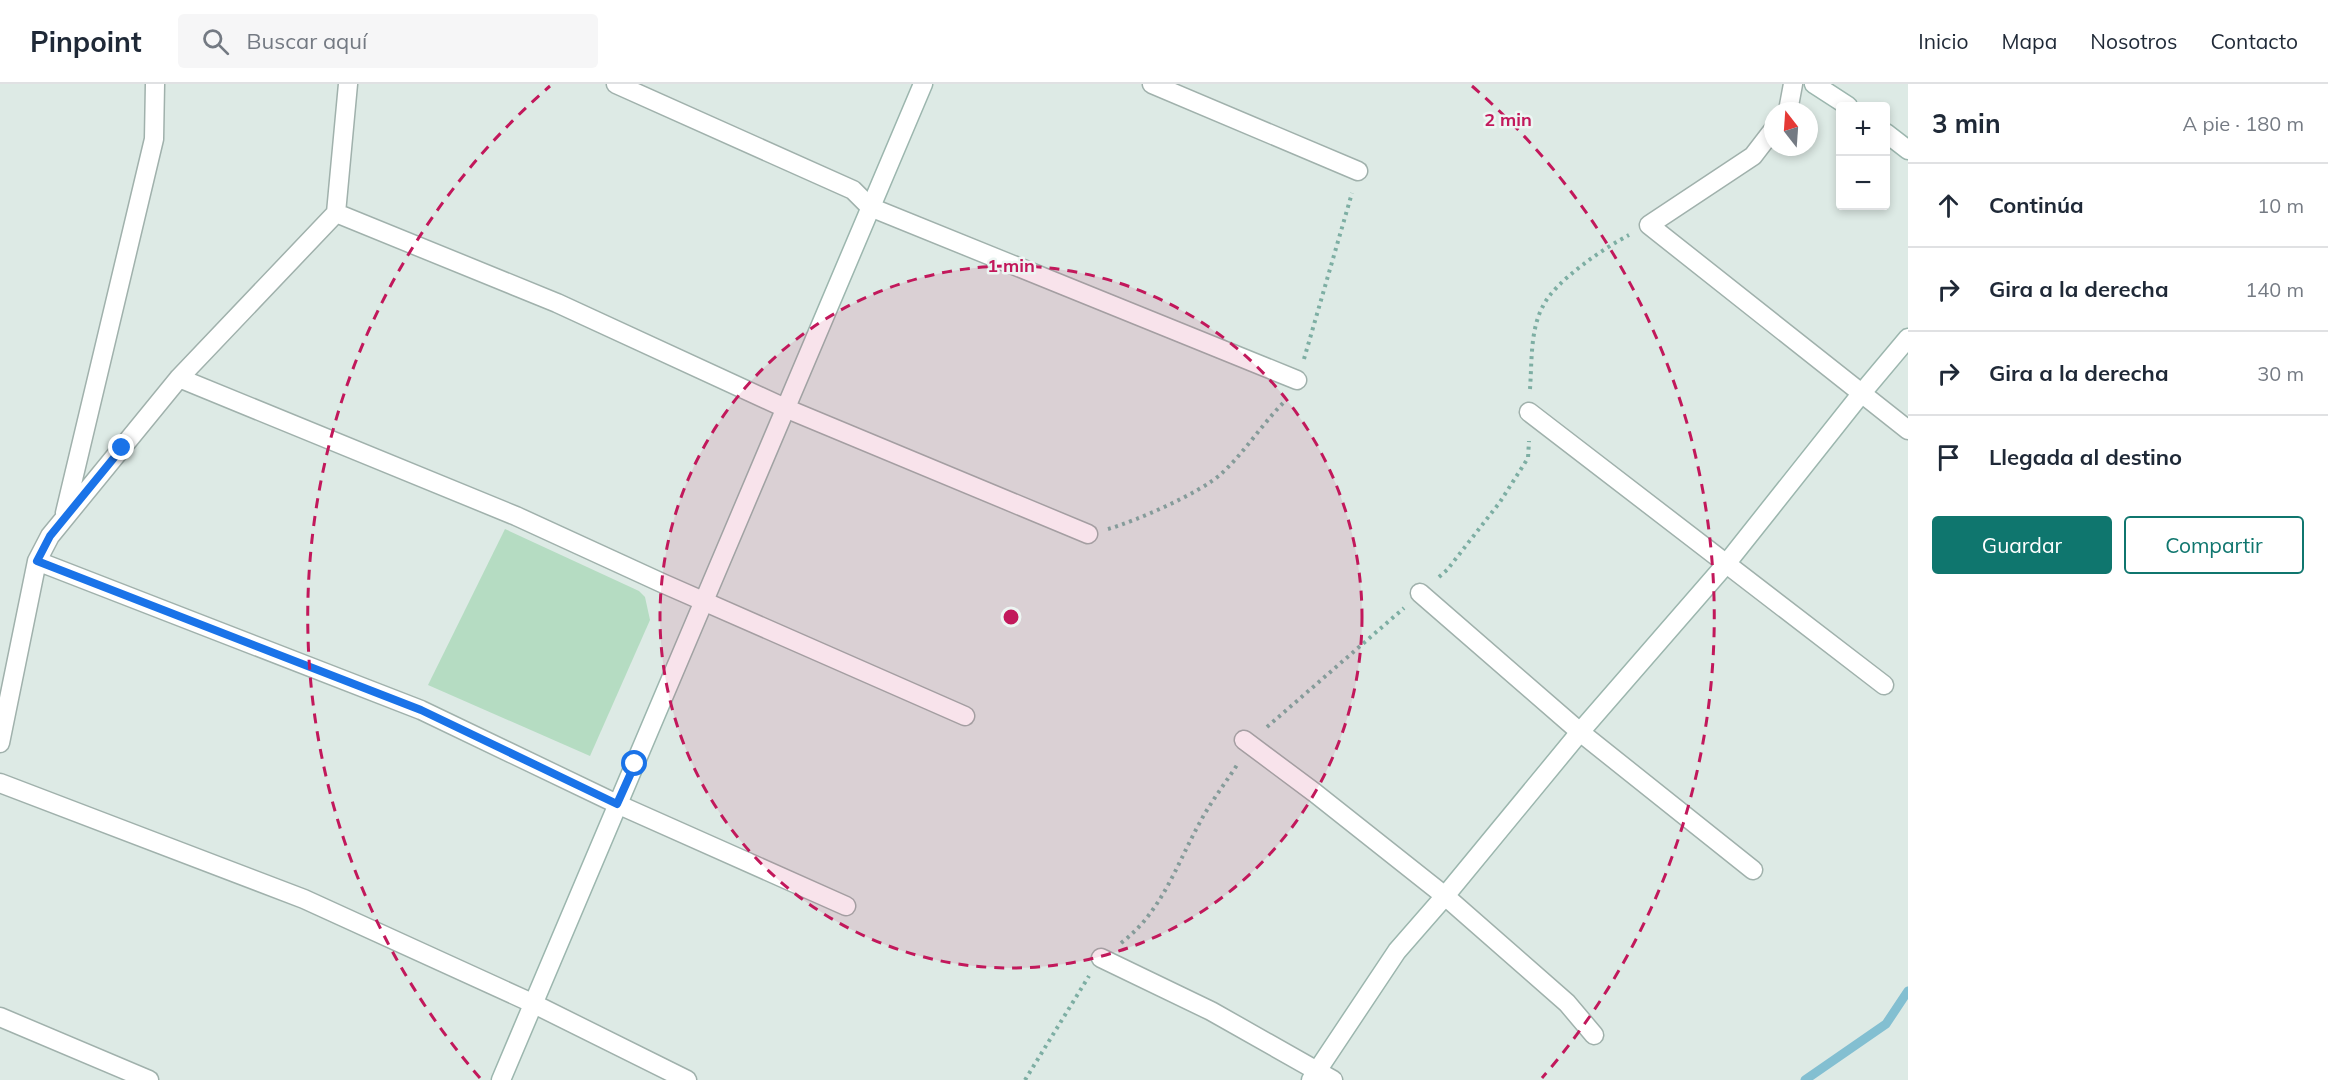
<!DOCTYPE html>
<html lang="es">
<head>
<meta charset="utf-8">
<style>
	body { margin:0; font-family:Mulish,sans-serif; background:#f6f6f7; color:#1f2937 }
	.controls { position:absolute; right:18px; top:18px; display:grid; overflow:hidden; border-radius:6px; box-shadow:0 3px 9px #0003 }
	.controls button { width:54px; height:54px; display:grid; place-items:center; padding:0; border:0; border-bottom:2px solid #e0e1e3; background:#fff; color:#1f2937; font:30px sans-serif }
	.compass { position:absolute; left:1764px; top:18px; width:54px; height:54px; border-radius:50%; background:#fff; box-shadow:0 3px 9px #0003; rotate:343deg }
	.stop { position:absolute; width:18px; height:18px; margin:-14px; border:4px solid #1a73e8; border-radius:50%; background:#fff }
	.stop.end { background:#1a73e8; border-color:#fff; box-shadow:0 2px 6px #0008 }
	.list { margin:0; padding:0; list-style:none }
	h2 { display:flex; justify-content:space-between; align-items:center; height:78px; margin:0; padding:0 24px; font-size:26px }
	h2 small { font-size:20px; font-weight:400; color:#747a83 }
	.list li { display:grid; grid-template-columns:39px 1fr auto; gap:18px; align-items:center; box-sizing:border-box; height:84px; padding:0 24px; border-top:2px solid #e0e1e3 }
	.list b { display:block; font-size:22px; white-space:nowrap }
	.list em { font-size:20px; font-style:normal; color:#747a83 }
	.actions { display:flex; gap:12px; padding:18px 24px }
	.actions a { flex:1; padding:14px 0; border:2px solid #0f766e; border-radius:6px; text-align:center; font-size:21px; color:#0f766e }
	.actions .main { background:#0f766e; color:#fff }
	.icon { flex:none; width:33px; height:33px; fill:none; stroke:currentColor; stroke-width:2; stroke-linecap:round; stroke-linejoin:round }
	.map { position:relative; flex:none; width:1908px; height:996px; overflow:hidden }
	header { display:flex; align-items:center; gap:36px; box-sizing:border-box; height:84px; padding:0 30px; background:#fff; border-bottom:2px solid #e0e1e3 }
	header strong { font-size:28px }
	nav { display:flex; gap:33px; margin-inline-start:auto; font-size:21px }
	.search { width:420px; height:54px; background:#f6f6f7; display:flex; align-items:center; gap:15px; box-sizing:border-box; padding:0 21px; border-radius:6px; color:#747a83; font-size:22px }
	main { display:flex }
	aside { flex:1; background:#fff }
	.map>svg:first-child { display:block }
</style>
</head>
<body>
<header>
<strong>Pinpoint</strong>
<div class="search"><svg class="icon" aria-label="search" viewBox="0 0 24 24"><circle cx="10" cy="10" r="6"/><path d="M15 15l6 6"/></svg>Buscar aquí</div>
<nav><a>Inicio</a><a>Mapa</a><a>Nosotros</a><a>Contacto</a></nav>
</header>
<main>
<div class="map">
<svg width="1908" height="996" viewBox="0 0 1908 996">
	<rect width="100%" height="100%" fill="#ddeae5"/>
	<path fill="#b5dcc2" d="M505,445L639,507L645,513L650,536L590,672L428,601Z"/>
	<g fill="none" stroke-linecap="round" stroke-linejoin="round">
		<path stroke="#83bfd1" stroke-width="9" d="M1805,996L1886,940L1908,907"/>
		<g stroke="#a0b1ac" stroke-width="21">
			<path id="street" d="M616,0L853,106L870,123L1297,296
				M1152,0L1358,87
				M1788,27L1793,0
				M1773,46L1753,72L1649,141L1908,346
				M336,129L557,219L785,324L1088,450
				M179,294L516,432L662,499L965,632
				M1529,328L1884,601
				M65,429L154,55L155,0
				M37,477L421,626L617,720L846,822
				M1420,509L1580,648L1753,786
				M1244,656L1315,709L1445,812L1567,919L1594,951
				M0,659L37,477L50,452L179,294L336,129L348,0
				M0,699L304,815L532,919L687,996
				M1101,874L1211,927L1333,996
				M0,933L149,996"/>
		</g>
		<g stroke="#9cb6ae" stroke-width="21">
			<path id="secondary" d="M1814,0L1848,22
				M1886,49L1908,66
				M501,996L923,0
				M1311,996L1397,867L1445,812L1580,648L1726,480L1861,310L1908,254"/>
		</g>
		<path stroke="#7daea3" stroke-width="4" stroke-dasharray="3 4.5" stroke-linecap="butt" d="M1304,275L1352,109
			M1530,305C1532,278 1530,246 1543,222C1555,197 1604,164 1629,151
			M1108,445C1136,437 1200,409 1221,390C1245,368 1262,340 1285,317
			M1439,493L1447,486L1500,418L1528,374L1529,357
			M1267,643L1404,524
			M1121,859C1161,829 1176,782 1199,740C1210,719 1224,701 1237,681
			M1025,996L1089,892"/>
		<use href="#street" stroke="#fff" stroke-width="18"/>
		<use href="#secondary" stroke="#fff" stroke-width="18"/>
	</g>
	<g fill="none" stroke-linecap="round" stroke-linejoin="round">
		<path stroke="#1a73e8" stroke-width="8" d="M122,364L50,452L37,477L421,626L617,720L635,680"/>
	</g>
	<circle cx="1011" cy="533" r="351" fill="#c2185b" fill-opacity=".12"/>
	<g fill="none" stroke="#c2185b" stroke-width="3" stroke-dasharray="10 8">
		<circle cx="1011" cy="533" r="351"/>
		<path d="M480 994A703 703 0 0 1 550 2M1472 2A703 703 0 0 1 1542 994"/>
	</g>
	<circle cx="1011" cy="533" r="9" fill="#c2185b" stroke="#edf6f3" stroke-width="3"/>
	<g font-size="18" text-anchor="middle" font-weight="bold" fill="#c2185b" stroke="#edf6f3" stroke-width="5" stroke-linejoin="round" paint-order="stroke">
		<text x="1508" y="42">2 min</text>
		<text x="1011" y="188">1 min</text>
	</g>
</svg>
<div class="controls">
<button>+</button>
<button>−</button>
</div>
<svg class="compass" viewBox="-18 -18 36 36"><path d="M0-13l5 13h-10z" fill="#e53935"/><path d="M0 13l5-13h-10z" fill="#747a83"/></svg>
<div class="stop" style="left:635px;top:680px"></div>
<div class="stop end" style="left:122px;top:364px"></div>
</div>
<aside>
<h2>3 min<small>A pie · 180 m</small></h2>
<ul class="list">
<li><svg class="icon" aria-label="ahead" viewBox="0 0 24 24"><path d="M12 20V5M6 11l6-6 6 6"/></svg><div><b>Continúa</b></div><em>10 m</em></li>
<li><svg class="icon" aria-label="right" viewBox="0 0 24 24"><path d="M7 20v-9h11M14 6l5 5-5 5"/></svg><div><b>Gira a la derecha</b></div><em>140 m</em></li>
<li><svg class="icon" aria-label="right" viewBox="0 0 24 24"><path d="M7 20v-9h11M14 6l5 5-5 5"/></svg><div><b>Gira a la derecha</b></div><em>30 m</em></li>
<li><svg class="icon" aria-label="arrive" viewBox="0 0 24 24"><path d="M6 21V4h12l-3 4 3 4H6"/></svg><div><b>Llegada al destino</b></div></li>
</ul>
<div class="actions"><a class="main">Guardar</a><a>Compartir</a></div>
</aside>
</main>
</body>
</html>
